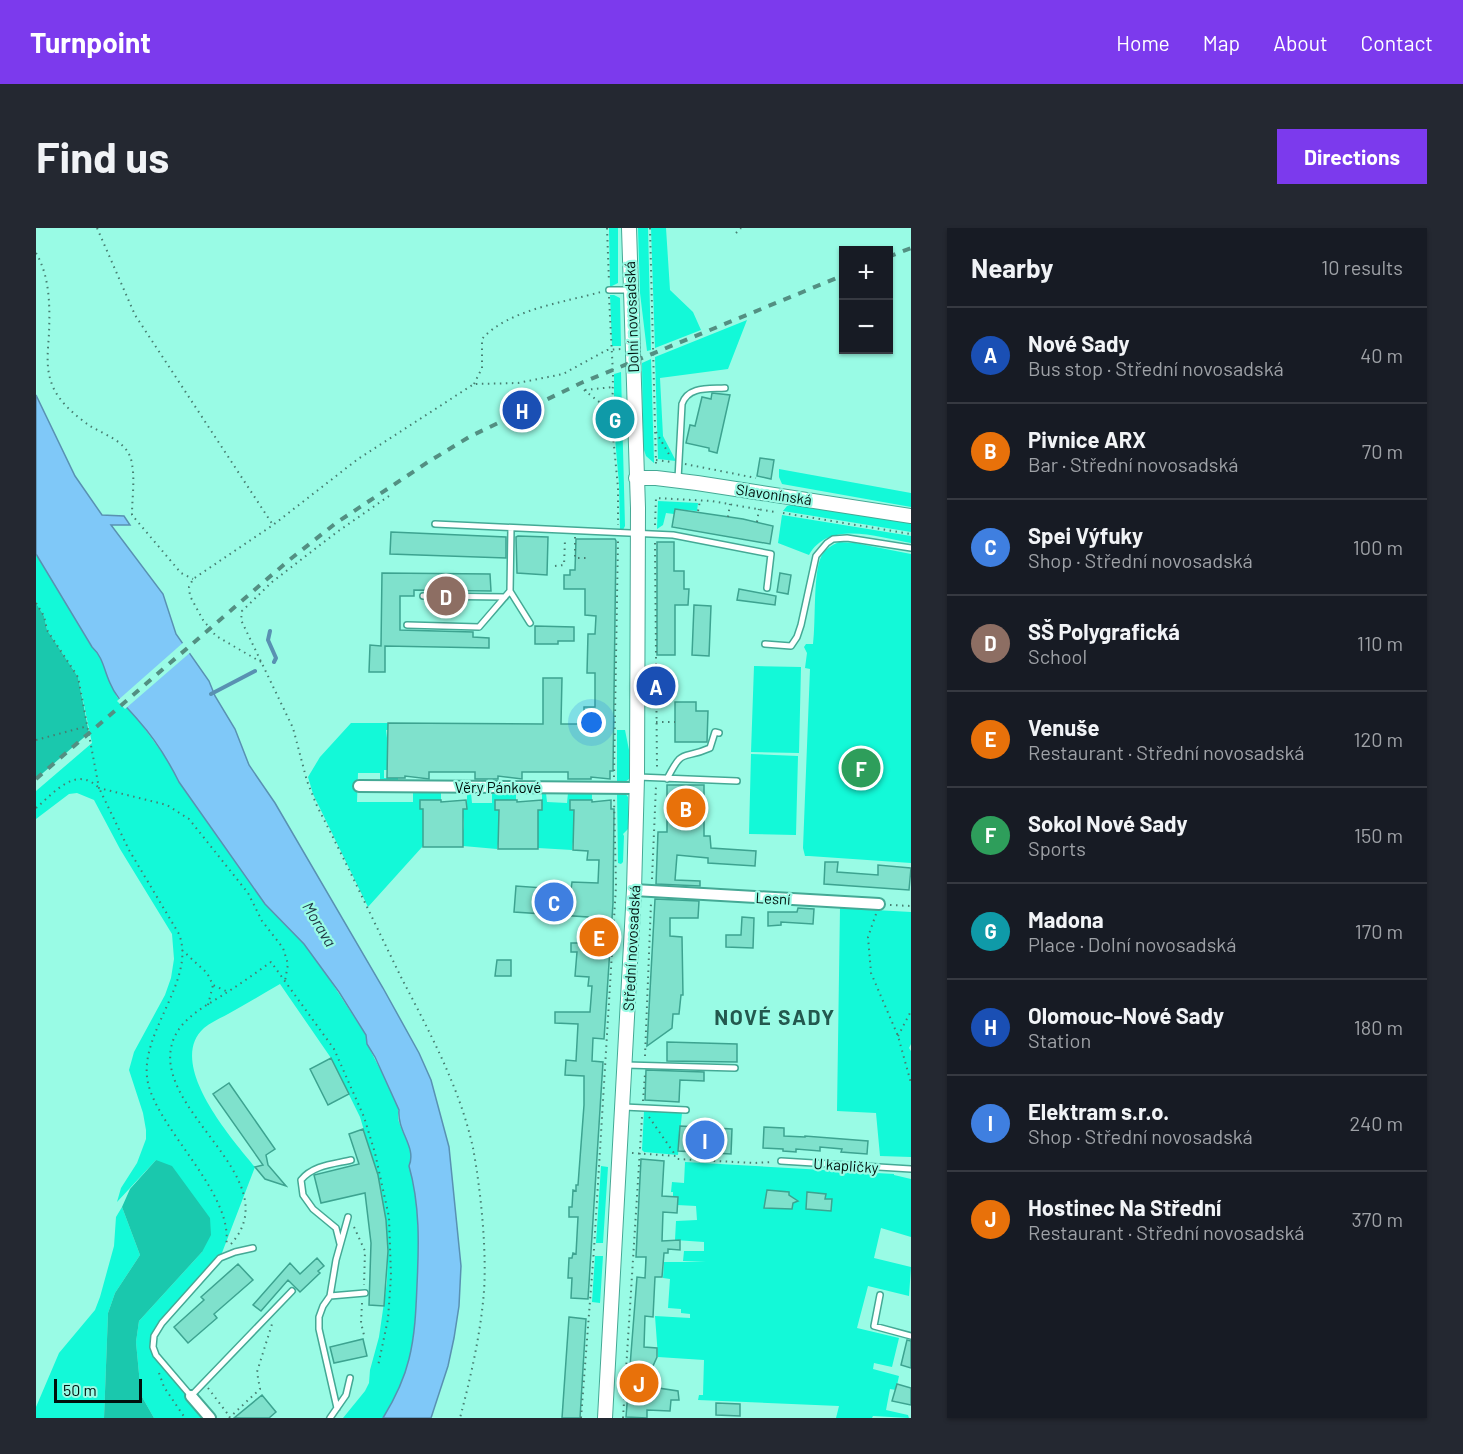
<!DOCTYPE html>
<html lang="en">
<head>
<meta charset="utf-8">
<style>
	body { margin:0; font-family:Barlow,sans-serif; background:#242831; color:#f1f3f6 }
	.controls { position:absolute; right:18px; top:18px; display:grid; overflow:hidden; border-radius:0px; box-shadow:0 2px 4px #0004 }
	.controls button { width:54px; height:54px; display:grid; place-items:center; padding:0; border:0; border-bottom:2px solid #363941; background:#171b24; color:#f1f3f6; font:30px sans-serif }
	.scale { position:absolute; left:18px; bottom:15px; width:88px; box-sizing:border-box; padding-left:6px; border:3px solid #00110d; border-top:0; font-size:16px; line-height:21px; white-space:nowrap; color:#00110d; -webkit-text-stroke:4px #99fbe5; paint-order:stroke }
	.you { position:absolute; left:556px; top:495px; width:21px; height:21px; margin:-15px; border:4px solid #fff; border-radius:50%; background:#1a73e8; box-shadow:0 0 0 9px #1a73e833 }
	.badge { display:grid; place-items:center; width:39px; height:39px; border-radius:50%; background:#7c3aed; color:#fff; font-size:20px; font-weight:700 }
	.pin { position:absolute; translate:-50% -50%; border:3px solid #fff; box-shadow:0 2px 6px #0006 }
	.list { margin:0; padding:0; list-style:none }
	h2 { display:flex; justify-content:space-between; align-items:center; height:78px; margin:0; padding:0 24px; font-size:26px }
	h2 small { font-size:20px; font-weight:400; color:#9ea1a6 }
	.list li { display:grid; grid-template-columns:39px 1fr auto; gap:18px; align-items:center; box-sizing:border-box; height:96px; padding:0 24px; border-top:2px solid #363941 }
	.list b { display:block; font-size:22px; white-space:nowrap }
	.list p { margin:0; font-size:20px; white-space:nowrap; color:#9ea1a6 }
	.list em { font-size:20px; font-style:normal; color:#9ea1a6 }
	.map { position:relative; flex:none; width:875px; height:1190px; overflow:hidden; border-radius:0px }
	header { display:flex; align-items:center; gap:36px; box-sizing:border-box; height:84px; padding:0 30px; background:#7c3aed; color:#fff }
	header strong { font-size:28px }
	nav { display:flex; gap:33px; margin-inline-start:auto; font-size:21px }
	.intro { display:flex; align-items:center; justify-content:space-between; box-sizing:border-box; height:144px; padding:0 36px }
	h1 { margin:0; font-size:42px }
	.button { padding:15px 27px; border-radius:0px; background:#7c3aed; color:#fff; font-size:21px; font-weight:700 }
	main { display:flex; gap:36px; padding:0 36px }
	aside { flex:1; background:#171b24; border-radius:0px; box-shadow:0 2px 4px #0004 }
	.map>svg:first-child { display:block }
</style>
</head>
<body>
<header>
<strong>Turnpoint</strong>
<nav><a>Home</a><a>Map</a><a>About</a><a>Contact</a></nav>
</header>
<div class="intro"><h1>Find us</h1><a class="button">Directions</a></div>
<main>
<div class="map">
<svg width="875" height="1190" viewBox="0 0 875 1190">
	<rect width="100%" height="100%" fill="#99fbe5"/>
	<path fill="#13f9d8" d="M573,0H582V55L574,59Z
		M602,0H612L615,122L611,123L604,65Z
		M615,0H630L634,62L657,84L665,102L619,120Z
		M574,67H578L584,70L585,118H576Z
		M711,92L692,141L624,150L627,208L640,233L622,231L619,129Z
		M615,131L618,233V235L610,228L607,219L606,135Z
		M585,144L589,298L587,302H584L583,256L578,198V146Z
		M743,241L875,265V279L746,256L743,249Z
		M622,273L662,275L661,283L639,281L638,286L630,285L627,297L621,301Z
		M758,276L875,294V304L747,283L751,278Z
		M746,287L875,308V315C844,310 793,291 773,327L742,315Z
		M803,314L819,315L875,326V635L773,628H769L767,620L774,441L769,440L771,425L768,419L770,416H777C780,394 777,346 785,329C789,321 796,317 803,314Z
		M0,326L56,419L62,424L81,469L103,493L133,534L143,554L229,676L268,716L286,740L330,807C331,822 349,847 355,862C357,868 360,874 362,880C363,885 361,889 363,894C367,908 380,923 373,938C384,977 383,1018 381,1057C380,1082 379,1107 373,1131C368,1152 358,1172 347,1190H307L329,1163L333,1155L334,1142L343,1109L351,1054L352,1023L341,946L324,889L295,830L244,756C227,766 210,776 192,786C185,790 175,794 168,800C129,835 196,911 219,939L184,1030L118,1108L117,1119L171,1190H118L105,1167L100,1114L103,1093L166,1024L120,932L81,974L85,960L101,935L110,911V902L107,885L93,842L98,824L129,767L135,750L138,731L136,706L84,621L58,572L41,565L33,566L0,591V563L56,515L42,449L11,402L8,388L0,375Z
		M718,438L765,439L763,525L715,524Z
		M315,495H352L354,502H350L351,510H354V515H351V523L354,524V528H351V536L354,542H348V550H362V554H344V545H322L321,574H377V565H405V572H384V581H391L387,618L332,679L277,566L272,549L284,529Z
		M581,502H589L593,522V551L589,554H581Z
		M715,526L762,528L760,607L713,606Z
		M431,565H435L436,575H456V565H480V572C470,579 463,582 462,594H466L461,621L427,618V611H424C429,603 429,589 424,581H431Z
		M506,565H510L511,574L531,575L532,565H556V572L541,582L536,622L502,620V612H499L502,607V599H499V594H502V587L499,582L506,581Z
		M581,565H589L592,569V601L587,606L588,608L587,634L585,636L582,635Z
		M804,680L875,684V816L873,820L875,823V929L844,928L840,885L801,883Z
		M608,883L646,885L642,927L608,924L606,922Z
		M649,934L858,946V947L875,951V1009L845,1000L838,1030L875,1039L873,1068L832,1058L821,1100L863,1110L856,1139L838,1135L837,1141L863,1148L860,1162L854,1161L850,1182L872,1187L873,1190L837,1188L836,1190H800L803,1178L662,1172L663,1167H667L668,1132L622,1129L619,1088L654,1090V1086L645,1085V1081L632,1080L634,1051L627,1050L628,1034H670L647,1033L648,1023H668V1014L639,1012L640,993L661,992L660,978L641,977L637,970V964H635L636,954L648,955Z
		M565,938L572,939L567,1015H560Z
		M86,979L104,1027L79,1065L72,1085L68,1190H0V1179L23,1125L59,1082L64,1069L78,1018L80,989Z
		M559,1028H567L564,1075L556,1074Z"/>
	<path fill="#1ac8ad" d="M0,375L8,388L11,402L42,449L53,505L0,551Z
		M120,932L136,938L174,990L175,1007L166,1024L103,1093L100,1114L105,1167L118,1190H68L72,1085L79,1065L104,1027L86,979L94,961Z"/>
	<path fill="#7fc8f8" stroke="#5991b2" stroke-width="1.5" d="M0,167L39,248L66,287L88,288L94,297H75L127,366L140,406L173,453L179,468L199,501L213,537L239,575L347,760L383,825L395,852L413,919L425,1038L423,1078L418,1110L412,1138L395,1190H347C358,1172 368,1152 373,1131C379,1107 380,1082 381,1057C383,1017 384,977 373,938C381,919 361,904 363,882L339,829L331,816L330,807L303,764L268,716L229,676L143,554C132,532 118,510 102,492C92,480 80,470 74,455C68,442 67,429 56,419L0,326Z"/>
	<path fill="#99fbe5" d="M149,413L156,423L89,481L81,473Z"/>
	<g fill="none" stroke-linecap="round" stroke-linejoin="round">
		<path stroke="#5991b2" stroke-width="4" d="M234,403L232,412L240,430L238,434
			M175,466L219,443"/>
	</g>
	<path fill="#7fe1cc" stroke="#3da390" stroke-width="1.5" d="M676,165L694,167L681,225L673,223V220L650,215L654,197L659,198L666,169L675,171Z
		M724,230L738,232L735,251L721,248Z
		M639,281L707,291L737,298L734,316L636,299Z
		M355,304L470,309V330L354,326Z
		M482,308L512,309L511,347L481,345L480,309Z
		M540,311H579L580,313L577,543H574V551L555,549V551H532V544H486V551L462,548V551H439V544H393V551L369,548V550H351L352,495L507,496V450H526L525,496H548V479H559V445H551L552,406H559L560,388L549,387V361H528V347H534V342H539Z
		M621,314H638V343H648V361H653L652,377H639V427H621Z
		M346,345L454,346L455,363L378,362V368H364V402L437,404V409L453,410V420L349,418V444H333L334,417L345,418Z
		M744,345L755,347L752,366L741,364Z
		M703,361L740,368L739,377L701,372Z
		M658,377L675,378L673,428L656,427Z
		M499,398L538,399V413H522V416H499Z
		M639,474H660V483H672L671,514H639Z
		M631,557H668V608H674L675,620L720,623L719,638L672,635V630L641,627L639,652L664,653V658L620,656L622,604H631Z
		M384,572H405V574L430,572L431,581H427V619H387V581H384Z
		M459,572H481V574L506,572V582H502V621H462L463,582H459Z
		M534,572H556V574L575,572V581H578L577,675L568,811L557,810L556,833L567,834L552,1071L535,1070L536,1050H532L533,1030H536L537,1025L540,1026L542,989H533V979H536L537,962L540,963V957H542L548,877V848L529,847L530,832L540,833L542,796L519,795V784H554L556,758H552L553,749L539,748L541,724H535V715H550L552,689L478,684L480,658L535,662L536,654L562,655L563,632H551L552,623L537,622L538,582H534Z
		M789,634H802L801,644L842,647V637L875,640L873,662L788,656Z
		M619,671L663,673L662,690H634V708L646,709L647,767H645L643,786H637L636,800L611,818Z
		M762,680L778,681L777,696L745,694V697L732,698V684H761Z
		M706,689L718,690L717,720L690,719V707H705Z
		M461,732H475V748H459Z
		M631,814L701,816V834L631,833Z
		M295,830L313,866L292,877L274,841Z
		M610,842L668,844V853L644,852L643,874L609,872Z
		M193,855L239,921L230,927L232,937L250,958L229,951L219,939L227,937L177,866Z
		M644,898L696,901L695,926L642,923Z
		M728,899L748,900V908L769,909V908L832,913L831,926L805,924L806,921L784,919V923L760,921V924L747,923V921L727,920Z
		M327,901L342,947L350,992L352,1023L348,1078L333,1077L335,1015L329,965L285,975L278,947L323,936L313,906Z
		M605,931L628,933L626,968L642,969L641,985L627,984L626,1013L644,1012V1022L632,1021V1025H628L626,1049H619L617,1089L609,1088L608,1119L621,1120V1129L617,1138L616,1159L642,1163L643,1172H635L634,1183L611,1182V1190L590,1189L601,1049L609,1050L610,1029H600Z
		M731,962L753,964V967L762,973L757,975L756,981L728,980Z
		M771,964L790,966L789,971H796L795,983L770,981Z
		M281,1030L288,1038L282,1043L284,1045L264,1064L252,1052L225,1083L217,1077L254,1035L264,1046Z
		M202,1036L217,1052L178,1086L181,1090L152,1115L138,1099L168,1072L165,1069Z
		M533,1089L550,1091L544,1190H526Z
		M327,1111L331,1128L298,1135L294,1119Z
		M871,1112L875,1113V1140L865,1137Z
		M861,1156L875,1160V1177L856,1173Z
		M226,1167L240,1184L233,1190H198Z
		M680,1175L704,1176V1188L680,1187Z"/>
	<g fill="none" stroke-linecap="round" stroke-linejoin="round">
		<g stroke="#44a995" stroke-width="8">
			<path id="lane" d="M573,62H594
				M642,251L646,176C652,158 673,161 689,160
				M399,296L637,307L735,326L731,360
				M475,300L474,363L494,395
				M387,368L469,369
				M371,397L443,399L474,363
				M729,416L755,418L761,409L765,397L780,328L791,315L797,311L811,310L875,320
				M602,549L701,553
				M631,551C648,518 645,533 674,520L679,504L683,505
				M590,837L699,840
				M588,879L650,882
				M745,933L875,941
				M304,1016L300,1000L277,981L267,967L265,952C277,937 298,936 315,932
				M217,1020L199,1024L184,1030L126,1095L118,1108L117,1119L120,1127L155,1168L256,1063
				M844,1067L838,1098L875,1108
				M294,1068L329,1065
				M301,1180L283,1101V1089L287,1078L294,1068L300,1032L312,989
				M294,1190L310,1167L314,1150"/>
		</g>
		<g stroke="#44a995" stroke-width="14">
			<path id="street" d="M323,558L600,560
				M598,662L843,676
				M155,1168L174,1190"/>
		</g>
		<g stroke="#44a995" stroke-width="16">
			<path id="secondary" d="M600,250H620L661,255L875,288
				M569,1190L598,662L601,549L602,280L593,0"/>
		</g>
		<path stroke="#477e71" stroke-width="2" stroke-dasharray="1.5 4.5" stroke-linecap="butt" d="M61,0L99,87L237,297
			M571,0L573,54
			M614,0L620,237
			M700,5L705,0
			M0,25C14,49 14,78 13,105C12,124 9,140 17,159C24,175 40,188 54,198C71,208 93,214 96,236C99,252 96,271 96,287L145,345L157,351
			M573,69L577,146L576,197L582,260V297
			M438,156L446,140V111C471,82 529,74 565,64
			M548,162L576,184
			M549,162L577,159
			M620,204L634,228
			M620,232L635,234
			M649,236L720,250
			M353,268L301,304L236,354L206,383L205,392L257,500L271,553L281,578C310,634 337,692 365,749C393,803 424,860 437,920C445,963 452,1031 447,1074C443,1113 434,1152 424,1190
			M662,283L664,273
			M747,285L875,306
			M692,289L694,276
			M721,294L723,281
			M619,297L620,270L675,273L739,284
			M539,309V330H550
			M619,315L621,540
			M519,338L528,337L529,312
			M0,375L8,388L11,402L42,449L63,560L131,577L153,591L212,665L226,693L247,720L252,736L249,753
			M225,434L180,408L167,392L154,368L153,359L157,351L237,297L322,231L438,156L482,155L527,146L571,122L585,121
			M620,494H639
			M0,512L52,498
			M578,549L582,311
			M0,580C19,564 40,537 63,560L93,622L143,706C161,753 101,806 112,855C123,903 199,967 190,1018
			M616,651L620,558
			M854,677L875,678
			M840,686L832,709L835,745L862,808L875,855
			M146,722L171,745L177,757L192,764
			M172,777L177,757
			M862,808L875,783
			M609,828L615,675
			M607,873L609,846
			M613,889L640,928
			M596,925L640,928L641,931L718,935L736,934
			M318,999L329,1023L328,1057
			M195,1016C255,949 109,880 138,810C148,787 174,776 193,763C207,754 221,744 235,734L298,821L328,889L339,925L353,989L355,1048L352,1091L342,1138
			M326,1075L325,1095L328,1107
			M123,1145L128,1159L149,1190
			M172,1160L194,1189
			M193,1190L224,1161L221,1144L236,1096
			M545,1190L558,1021L580,658L578,569
			M587,1190L606,889"/>
		<use href="#lane" stroke="#fff" stroke-width="5"/>
		<use href="#street" stroke="#fff" stroke-width="10"/>
		<use href="#secondary" stroke="#fff" stroke-width="14"/>
		<path stroke="#538f82" stroke-width="4" stroke-dasharray="8 8" stroke-linecap="butt" d="M852,29L875,20
			M0,551L252,333L300,295L392,234L433,209L545,155L808,47"/>
	</g>
	<g text-anchor="middle" dominant-baseline="central" stroke-width="4.5" stroke-linejoin="round" paint-order="stroke">
		<g font-size="15" fill="#00110d" stroke="#99fbe5">
			<text transform="translate(595 89) rotate(-92)">Dolní novosadská</text>
			<text transform="translate(738 266) rotate(8)">Slavonínská</text>
			<text x="462" y="559">Věry Pánkové</text>
			<text transform="translate(737 670) rotate(3)">Lesní</text>
			<text transform="translate(595 720) rotate(-87)">Střední novosadská</text>
			<text transform="translate(810 937) rotate(4)">U kapličky</text>
		</g>
		<g font-size="16" font-style="italic" fill="#233a49" stroke="#99fbe5">
			<text transform="translate(284 696) rotate(59)">Morava</text>
		</g>
		<g font-size="21" font-weight="bold" letter-spacing="1.5" fill="#23584e" stroke="#99fbe5">
			<text x="739" y="788">NOVÉ SADY</text>
		</g>
	</g>
</svg>
<div class="controls">
<button>+</button>
<button>−</button>
</div>
<div class="scale">50 m</div>
<div class="you"></div>
<div class="pin badge" style="left:620px;top:458px;background:#1a4fb4">A</div>
<div class="pin badge" style="left:650px;top:580px;background:#e8710a">B</div>
<div class="pin badge" style="left:518px;top:674px;background:#3f7fe0">C</div>
<div class="pin badge" style="left:410px;top:368px;background:#8d6e63">D</div>
<div class="pin badge" style="left:563px;top:709px;background:#e8710a">E</div>
<div class="pin badge" style="left:825px;top:540px;background:#2e9e5b">F</div>
<div class="pin badge" style="left:579px;top:191px;background:#0f9aa8">G</div>
<div class="pin badge" style="left:486px;top:182px;background:#1a4fb4">H</div>
<div class="pin badge" style="left:669px;top:912px;background:#3f7fe0">I</div>
<div class="pin badge" style="left:603px;top:1155px;background:#e8710a">J</div>
</div>
<aside>
<h2>Nearby<small>10 results</small></h2>
<ul class="list">
<li><span class="badge" style="background:#1a4fb4">A</span><div><b>Nové Sady</b><p>Bus stop · Střední novosadská</p></div><em>40 m</em></li>
<li><span class="badge" style="background:#e8710a">B</span><div><b>Pivnice ARX</b><p>Bar · Střední novosadská</p></div><em>70 m</em></li>
<li><span class="badge" style="background:#3f7fe0">C</span><div><b>Spei Výfuky</b><p>Shop · Střední novosadská</p></div><em>100 m</em></li>
<li><span class="badge" style="background:#8d6e63">D</span><div><b>SŠ Polygrafická</b><p>School</p></div><em>110 m</em></li>
<li><span class="badge" style="background:#e8710a">E</span><div><b>Venuše</b><p>Restaurant · Střední novosadská</p></div><em>120 m</em></li>
<li><span class="badge" style="background:#2e9e5b">F</span><div><b>Sokol Nové Sady</b><p>Sports</p></div><em>150 m</em></li>
<li><span class="badge" style="background:#0f9aa8">G</span><div><b>Madona</b><p>Place · Dolní novosadská</p></div><em>170 m</em></li>
<li><span class="badge" style="background:#1a4fb4">H</span><div><b>Olomouc-Nové Sady</b><p>Station</p></div><em>180 m</em></li>
<li><span class="badge" style="background:#3f7fe0">I</span><div><b>Elektram s.r.o.</b><p>Shop · Střední novosadská</p></div><em>240 m</em></li>
<li><span class="badge" style="background:#e8710a">J</span><div><b>Hostinec Na Střední</b><p>Restaurant · Střední novosadská</p></div><em>370 m</em></li>
</ul>
</aside>
</main>
</body>
</html>
